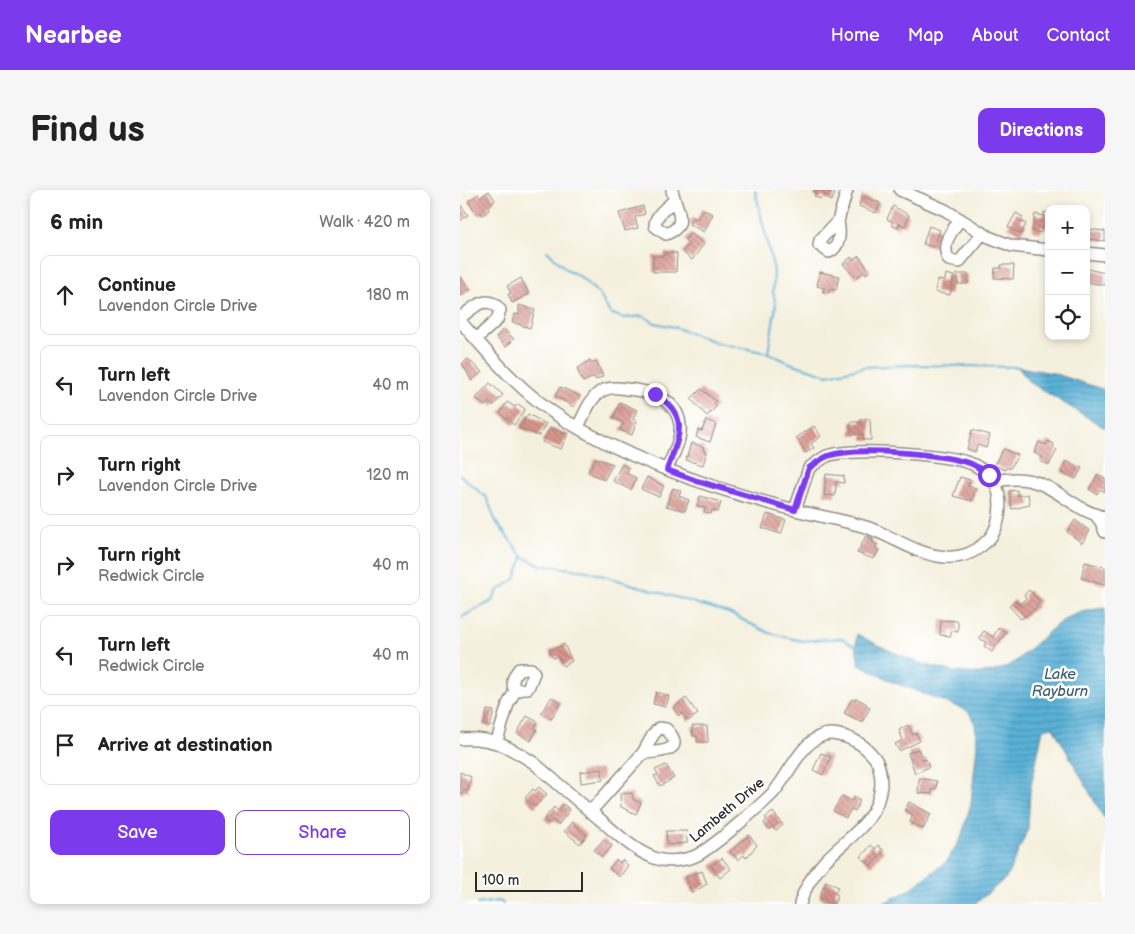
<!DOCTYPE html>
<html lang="en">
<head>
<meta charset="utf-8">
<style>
	body { margin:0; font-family:"Balsamiq Sans",sans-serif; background:#f6f6f6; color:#222 }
	.controls { position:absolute; right:15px; top:15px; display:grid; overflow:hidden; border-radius:10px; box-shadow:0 2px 8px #0003 }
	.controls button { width:45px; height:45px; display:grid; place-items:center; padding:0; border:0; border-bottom:1px solid #e0e0e0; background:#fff; color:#222; font:25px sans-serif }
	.scale { position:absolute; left:15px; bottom:12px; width:108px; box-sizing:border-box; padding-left:5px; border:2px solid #2b2b2b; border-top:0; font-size:14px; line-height:18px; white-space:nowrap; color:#2b2b2b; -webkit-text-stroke:4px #fff; paint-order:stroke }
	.stop { position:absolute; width:15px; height:15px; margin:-11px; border:4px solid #7c3aed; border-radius:50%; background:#fff }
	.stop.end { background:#7c3aed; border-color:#fff; box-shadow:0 1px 5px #0008 }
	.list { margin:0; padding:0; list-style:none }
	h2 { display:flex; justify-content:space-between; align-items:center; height:65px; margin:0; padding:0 20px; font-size:21px }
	h2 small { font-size:16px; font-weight:400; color:#767676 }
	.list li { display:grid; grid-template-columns:32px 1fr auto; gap:15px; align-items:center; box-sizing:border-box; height:80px; margin:0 10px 10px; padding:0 10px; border:1px solid #e0e0e0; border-radius:10px }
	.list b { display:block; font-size:19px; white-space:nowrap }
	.list p { margin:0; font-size:16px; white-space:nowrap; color:#767676 }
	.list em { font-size:16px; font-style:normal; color:#767676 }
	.actions { display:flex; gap:10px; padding:15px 20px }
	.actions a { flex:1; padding:11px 0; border:1px solid #7c3aed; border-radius:10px; text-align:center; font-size:18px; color:#7c3aed }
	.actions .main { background:#7c3aed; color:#fff }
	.icon { flex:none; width:28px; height:28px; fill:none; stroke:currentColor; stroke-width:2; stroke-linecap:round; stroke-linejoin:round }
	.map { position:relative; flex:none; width:645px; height:714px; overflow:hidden; border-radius:10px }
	header { display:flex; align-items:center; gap:30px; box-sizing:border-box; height:70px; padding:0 25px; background:#7c3aed; color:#fff }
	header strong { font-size:24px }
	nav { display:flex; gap:28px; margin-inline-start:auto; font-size:18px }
	.intro { display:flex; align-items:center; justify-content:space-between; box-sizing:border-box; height:120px; padding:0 30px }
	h1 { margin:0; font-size:35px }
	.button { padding:12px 22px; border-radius:10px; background:#7c3aed; color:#fff; font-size:18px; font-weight:700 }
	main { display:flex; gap:30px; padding:0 30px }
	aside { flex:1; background:#fff; border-radius:10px; box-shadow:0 2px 8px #0003 }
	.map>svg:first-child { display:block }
</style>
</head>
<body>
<header>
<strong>Nearbee</strong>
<nav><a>Home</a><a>Map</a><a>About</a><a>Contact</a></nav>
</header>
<div class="intro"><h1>Find us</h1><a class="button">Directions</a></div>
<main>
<aside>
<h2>6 min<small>Walk · 420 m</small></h2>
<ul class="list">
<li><svg class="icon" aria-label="ahead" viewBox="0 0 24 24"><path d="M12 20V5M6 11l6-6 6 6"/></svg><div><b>Continue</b><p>Lavendon Circle Drive</p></div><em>180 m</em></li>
<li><svg class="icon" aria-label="left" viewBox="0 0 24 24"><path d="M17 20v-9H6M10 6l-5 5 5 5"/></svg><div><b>Turn left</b><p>Lavendon Circle Drive</p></div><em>40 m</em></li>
<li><svg class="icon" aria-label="right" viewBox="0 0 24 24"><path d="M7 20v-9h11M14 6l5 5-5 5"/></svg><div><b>Turn right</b><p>Lavendon Circle Drive</p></div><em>120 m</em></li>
<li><svg class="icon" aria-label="right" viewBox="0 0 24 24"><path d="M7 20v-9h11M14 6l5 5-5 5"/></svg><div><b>Turn right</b><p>Redwick Circle</p></div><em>40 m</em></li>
<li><svg class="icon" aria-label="left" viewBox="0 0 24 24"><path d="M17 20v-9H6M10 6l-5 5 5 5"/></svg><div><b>Turn left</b><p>Redwick Circle</p></div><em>40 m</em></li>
<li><svg class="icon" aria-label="arrive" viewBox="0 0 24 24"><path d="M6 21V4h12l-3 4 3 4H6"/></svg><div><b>Arrive at destination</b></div></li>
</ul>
<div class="actions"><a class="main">Save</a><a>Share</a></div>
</aside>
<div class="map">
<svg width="645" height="714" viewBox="0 0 645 714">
	<defs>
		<pattern id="water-rules" width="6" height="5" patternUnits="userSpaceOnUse" patternTransform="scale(1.25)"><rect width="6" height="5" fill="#5ab1d7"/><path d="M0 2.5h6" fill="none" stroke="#4b90af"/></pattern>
		<pattern id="building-back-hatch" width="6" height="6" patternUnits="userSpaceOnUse" patternTransform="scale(1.25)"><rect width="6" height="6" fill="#da958d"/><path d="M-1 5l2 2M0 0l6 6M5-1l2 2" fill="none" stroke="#b17a73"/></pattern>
	</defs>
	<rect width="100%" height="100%" fill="#fff"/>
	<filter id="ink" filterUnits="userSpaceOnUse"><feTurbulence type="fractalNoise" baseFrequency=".02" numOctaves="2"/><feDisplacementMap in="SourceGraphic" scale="10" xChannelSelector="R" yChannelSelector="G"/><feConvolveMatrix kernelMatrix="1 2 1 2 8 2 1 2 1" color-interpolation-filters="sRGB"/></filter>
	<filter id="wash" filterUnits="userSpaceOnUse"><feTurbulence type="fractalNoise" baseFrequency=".0096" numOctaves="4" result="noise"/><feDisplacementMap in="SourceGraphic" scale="20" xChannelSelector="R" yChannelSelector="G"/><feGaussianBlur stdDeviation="1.12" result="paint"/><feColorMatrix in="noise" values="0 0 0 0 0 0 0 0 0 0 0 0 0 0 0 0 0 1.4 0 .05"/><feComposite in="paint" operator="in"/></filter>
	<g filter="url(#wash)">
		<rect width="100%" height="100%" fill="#f5f0de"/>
		<path fill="url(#water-rules)" stroke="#426e81" d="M558,177L593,183L645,200V238L569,192Z
			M645,418V630L593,537L583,539L570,601L568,639L547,687L515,714H422L449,700L486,672L501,648L511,613L517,555L515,534L508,521L433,492L399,474L396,457L397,444C435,465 507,499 550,475C556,472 562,465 567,461C598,435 603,422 645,418Z"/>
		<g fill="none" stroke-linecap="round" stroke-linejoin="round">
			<path stroke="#5ab1d7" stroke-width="2" d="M295,0L314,81L313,102L316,115L308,163
				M87,61L108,81L118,85L139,104L150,123L163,128L183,126L195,133L214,137L258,153L308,163L330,173L368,185L404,177L451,175L559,177
				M0,285L27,308L36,332L63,367L81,375L127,381L269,423L309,443L342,451L381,448L397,457
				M0,428L32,411L37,401L55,389L63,367
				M17,714L40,711L43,714"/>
		</g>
		<g id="blocks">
			<path fill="url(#building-back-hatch)" d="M353,0H373L372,2L375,4L371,11L362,6L360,9L354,6L356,2Z
				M29,1L35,10L28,18L29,20L23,25L21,22L18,25L8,11L18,4L20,7Z
				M402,6L420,13L416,23L399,16Z
				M0,14L8,25L0,31Z
				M183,16L185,24L175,27L178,38L165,41L159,23Z
				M433,16L449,25L445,36L439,34L438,38L431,35L433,32L427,29Z
				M242,19L253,24L244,42L229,34L233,27L237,29Z
				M584,22L589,23V38L582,37L581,43L572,41L575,24L584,26Z
				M556,23L563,27L561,31L566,34L561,44L548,37Z
				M469,36L480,40L474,57L463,54Z
				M626,39L645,41V51L626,49Z
				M230,43L244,54L232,70L222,62L229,54L225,50Z
				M204,63H217L216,82H193V66H204Z
				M399,66L410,81L406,84L404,82L396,88L383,74L391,67L393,70Z
				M541,75H554L553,89L534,88L535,78H541Z
				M627,79L645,83V95L626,92Z
				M360,82L379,86L376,100L370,99L369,103L363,102L364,98L357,96Z
				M486,84L494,86L490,105L475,102L477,90L485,91Z
				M497,84H508V94H498Z
				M0,86L11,99L1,106L0,105Z
				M61,88L69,104L52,113L48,104L51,103L47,96Z
				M59,115L75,120L70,138L52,132L55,124L59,125Z
				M44,139L54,149L46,157L36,147Z
				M8,169L22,182L12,191L2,174Z
				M130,170L131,173L136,171L143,186L136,190L134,187L123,192L117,179Z
				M30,193L43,205L33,216L29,212L25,216L16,208Z
				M100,197L120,206L114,217L95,206Z
				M241,199L256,211L254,213L257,216L247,226L231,209Z
				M47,212L55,217L58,214L65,219L54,235L40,223Z
				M160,212L177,220L173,229L177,231L172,245L160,240L164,233L153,228Z
				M68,224L86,234L79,246L59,238Z
				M401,229H410L411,250H403V244L391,245V232H401Z
				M246,230L256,234L250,252L236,247L238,240L242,241Z
				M354,236L361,246L351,254L354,258L346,263L336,248Z
				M90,238L108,244L101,259L82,252Z
				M512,240L530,245L526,258L517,255L515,262L507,259Z
				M588,251L594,254L593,258L597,260L589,275L580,271L582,267L574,263L579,252L586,255Z
				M231,253L244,257L243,260L247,262L243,275L226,270Z
				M543,259L558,265L550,279L547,277L545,280L534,275Z
				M136,268L153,274L144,290L128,282Z
				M606,271L622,278L616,289L601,282Z
				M162,274L169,278L166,283L176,288L171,300L153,291Z
				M366,284L384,286V293L376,292L375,306L364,305Z
				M638,284L645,288V302L640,299L637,304L629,299Z
				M187,287L204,296L199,307L181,299Z
				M500,287L510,290L508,296L516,298L512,311L493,306Z
				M213,298L221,301L219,306L229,310L225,321L206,316Z
				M557,300L558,306L568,304L570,315L552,319L549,301Z
				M240,306L261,312L258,322L252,320L251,324L244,322L246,318L237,316Z
				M307,324L326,330L321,344L302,338Z
				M615,330L630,341L622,353L607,342Z
				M406,346L413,350L412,352L417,355L415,358L419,360L414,369L397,363Z
				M625,372L645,377V395L621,388Z
				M569,400L580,411L576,415L577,417L561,429L549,416L554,410L559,415L566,408L564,405Z
				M481,430L498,431V442L491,441V446L480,445Z
				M539,437L546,442L532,462L524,456L526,452L519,448L524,441L533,447Z
				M104,454L112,471L103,476L98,466L93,468L89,461Z
				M196,502L209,506L206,517L193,514Z
				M92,507L101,513L91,529L81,523Z
				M226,508L238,524L228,531L222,523L219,526L213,518Z
				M396,508L407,514L406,516L410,518L402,532L384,523L392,509L395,510Z
				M27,520L34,521L30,537L23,535Z
				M67,526L78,532L75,538L77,539L71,551L57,543Z
				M448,535L453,545L456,543L460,551L439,561L435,554L443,550L439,540Z
				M232,536H247L248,552H237V546H233Z
				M458,559L463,570L466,569L469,577L455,583L448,563Z
				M361,563L371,567L363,585L353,580Z
				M206,575L214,588L200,596L194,586L198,585L195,580Z
				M142,579L143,590L121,593L120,582Z
				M0,582L11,587L8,601L4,600L2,604L0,603Z
				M459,588L477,591L476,599H472V604L458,603Z
				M79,597L87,604L75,617L65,608L73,599L75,601Z
				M172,603L173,609L181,613L176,624L161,617L160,604Z
				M382,606L392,611L394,607L400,611L395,621L391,619L386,628L373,621Z
				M449,612L471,624L463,639L450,632L453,625L445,621Z
				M103,614L110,620L98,635L93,630L90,634L84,629L94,617L98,621Z
				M313,622L323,635L316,641L312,637L309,640L304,633L307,630L305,628Z
				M112,632L127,645L120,654L104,641Z
				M206,641H227V653L207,655Z
				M289,645L297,655L286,668L284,665L278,670L270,661Z
				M144,649L152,656L142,667L134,660Z
				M411,655L415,659L418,655L424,661L411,676L401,667Z
				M262,668L271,679L260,688L251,676Z
				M156,670L160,673L162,670L168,675L160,687L149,679Z
				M242,681L247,694L232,703L226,687Z
				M366,691L378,697L375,703L378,705L374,714L359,707Z"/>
		</g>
	</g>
	<g filter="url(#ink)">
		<use href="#blocks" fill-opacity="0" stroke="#908e84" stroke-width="1"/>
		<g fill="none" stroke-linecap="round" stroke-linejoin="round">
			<g stroke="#908e84" stroke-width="14">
				<path id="minor" d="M212,0C215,17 231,35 206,44L195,36C195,24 207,18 214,10
					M440,0L485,20L529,47L552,56L589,60
					M500,29C491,43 480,54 489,70L499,72L522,44
					M378,31C380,41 381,57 369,62L359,55L360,50L378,31L387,0
					M626,63L645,65
					M0,128C12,119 27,102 40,120L37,130L16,149
					M0,131C34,170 61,203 106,231C176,273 256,300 335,320C358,326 383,330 406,337C430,345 453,362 478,366C499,370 514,364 528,350C543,335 545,297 527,283C522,280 517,276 512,274C490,264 389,257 367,266C361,269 355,274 349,278L335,320
					M118,237C124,225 131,205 144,200C150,197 161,198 167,199C190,201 217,208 220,235C222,249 212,267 207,279
					M535,293C541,289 547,289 554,289C593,288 611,321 645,327
					M635,324L641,332L645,342
					M0,549C32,547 48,556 74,573C97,593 120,613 143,632C158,645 174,660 192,667C205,673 220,671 233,667C248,662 300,616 313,603C328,587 345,542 372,544C390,546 403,553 414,567C420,574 421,587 421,595C418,633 387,647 364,672C353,685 344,698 340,714
					M37,551L48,514L55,501L68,498L74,483L71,479H59C53,487 51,492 55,501
					M130,622L183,563C200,562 228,561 206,539L199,538L193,545L183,563"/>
			</g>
			<use href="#minor" stroke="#fff" stroke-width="11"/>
		</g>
	</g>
	<g fill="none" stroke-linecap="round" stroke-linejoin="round" filter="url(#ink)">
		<path stroke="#7c3aed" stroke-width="6" d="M195,204C231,226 219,246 207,280L237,291L335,320L349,278C355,274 362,268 368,266C397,256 479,264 509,273C516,275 523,281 529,285"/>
	</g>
	<g text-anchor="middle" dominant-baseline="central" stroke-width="5" stroke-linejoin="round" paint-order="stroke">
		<g font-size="14" fill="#2b2b2b" stroke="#fff">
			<text transform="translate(267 620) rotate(-40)">Lambeth Drive</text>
		</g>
		<g font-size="15" font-style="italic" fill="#3e6170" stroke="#fff">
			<text x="600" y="484">Lake<tspan x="600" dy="17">Rayburn</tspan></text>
		</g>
	</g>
</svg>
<div class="controls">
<button>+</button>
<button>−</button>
<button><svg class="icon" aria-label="locate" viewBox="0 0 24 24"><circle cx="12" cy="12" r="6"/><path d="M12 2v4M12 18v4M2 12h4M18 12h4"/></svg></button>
</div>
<div class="scale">100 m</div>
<div class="stop" style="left:529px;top:285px"></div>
<div class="stop end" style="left:195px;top:204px"></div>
</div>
</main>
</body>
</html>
